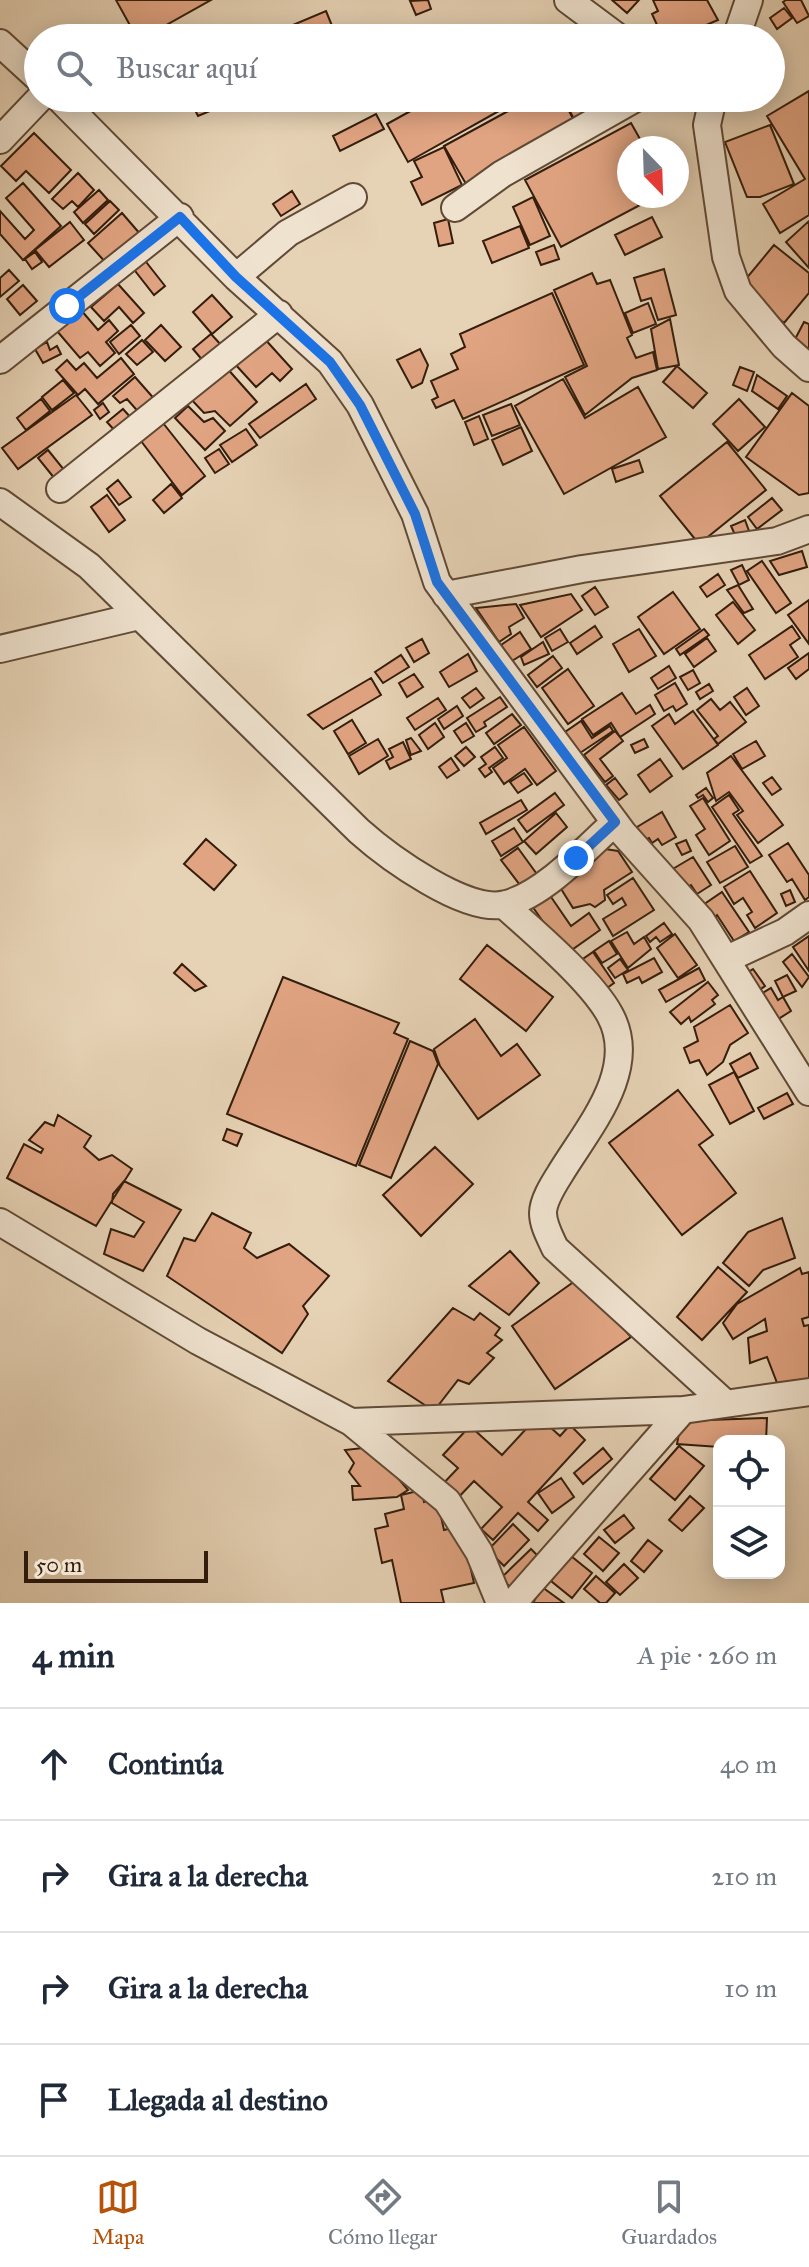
<!DOCTYPE html>
<html lang="es">
<head>
<meta charset="utf-8">
<style>
	body { margin:0; font-family:"IM FELL Great Primer",serif; background:#f2f2f3; color:#1f2937 }
	.controls { position:absolute; right:24px; bottom:24px; display:grid; overflow:hidden; border-radius:16px; box-shadow:0 4px 20px #0003 }
	.controls button { width:72px; height:72px; display:grid; place-items:center; padding:0; border:0; border-bottom:2px solid #e0e1e3; background:#fff; color:#1f2937; font:40px sans-serif }
	.compass { position:absolute; left:617px; top:136px; width:72px; height:72px; border-radius:50%; background:#fff; box-shadow:0 4px 20px #0003; rotate:157deg }
	.scale { position:absolute; left:24px; bottom:20px; width:184px; box-sizing:border-box; padding-left:8px; border:4px solid #341d0c; border-top:0; font-size:22px; line-height:28px; white-space:nowrap; color:#341d0c; -webkit-text-stroke:6px #efe2cf; paint-order:stroke }
	.stop { position:absolute; width:24px; height:24px; margin:-18px; border:6px solid #1a73e8; border-radius:50%; background:#fff }
	.stop.end { background:#1a73e8; border-color:#fff; box-shadow:0 2px 8px #0008 }
	.list { margin:0; padding:0; list-style:none }
	h2 { display:flex; justify-content:space-between; align-items:center; height:104px; margin:0; padding:0 32px; font-size:34px }
	h2 small { font-size:26px; font-weight:400; color:#747a83 }
	.list li { display:grid; grid-template-columns:52px 1fr auto; gap:24px; align-items:center; box-sizing:border-box; height:112px; padding:0 32px; border-top:2px solid #e0e1e3 }
	.list b { display:block; font-size:30px; white-space:nowrap }
	.list em { font-size:26px; font-style:normal; color:#747a83 }
	.icon { flex:none; width:44px; height:44px; fill:none; stroke:currentColor; stroke-width:2; stroke-linecap:round; stroke-linejoin:round }
	.map { position:relative; flex:none; width:809px; height:1603px; overflow:hidden }
	.search { position:absolute; background:#fff; box-shadow:0 4px 20px #0003; left:24px; right:24px; top:24px; height:88px; display:flex; align-items:center; gap:20px; box-sizing:border-box; padding:0 28px; border-radius:44px; color:#747a83; font-size:30px }
	.sheet { height:552px; background:#fff }
	nav { display:flex; justify-content:space-around; align-items:center; box-sizing:border-box; height:112px; border-top:2px solid #e0e1e3; background:#fff; font-size:22px; color:#747a83 }
	nav a { display:grid; justify-items:center; gap:4px }
	nav .on { color:#b45309 }
	.map>svg:first-child { display:block }
</style>
</head>
<body>
<div class="map">
<svg width="809" height="1603" viewBox="0 0 809 1603">
	<rect width="100%" height="100%" fill="#e6d2b5"/>
	<filter id="stains"><feTurbulence type="fractalNoise" baseFrequency=".0025" numOctaves="4"/><feColorMatrix values="0 0 0 0 .2 0 0 0 0 .09 0 0 0 0 .02 0 0 0 .5 -.17"/></filter>
	<radialGradient id="worn" r=".72"><stop offset=".6" stop-color="#630" stop-opacity="0"/><stop offset="1" stop-color="#630" stop-opacity=".3"/></radialGradient>
	<path fill="#e1a482" stroke="#341d0c" stroke-width="2" d="M116,0H211L143,38H137Z
		M428,0L431,9L416,15L410,1Z
		M612,0H639L627,13Z
		M653,0H707L718,20L676,38H663L652,14L658,11Z
		M786,0H801L809,16L797,23L783,2Z
		M784,8L792,18L777,29L770,18Z
		M326,11L337,38H262Z
		M771,66H779L778,83L771,82Z
		M809,91V215L780,233L763,204L805,179L767,116Z
		M194,98H241L198,116L190,100Z
		M434,98H522L408,162L387,124Z
		M532,98H562L576,124L466,184L444,146Z
		M563,98H591L598,111L576,123Z
		M376,114L384,129L340,151L333,136Z
		M631,123L645,148H629V196H657L561,247L525,180Z
		M770,125L794,184L760,197H747L725,142Z
		M34,133L71,170L49,193L26,171L16,181L1,166Z
		M444,147L462,185L422,205L411,182L422,177L414,161Z
		M78,173L94,190L78,207L72,201L63,209L52,199Z
		M23,183L61,226L23,260L0,234V211L25,239L34,230L6,198Z
		M99,190L108,200L83,223L74,212Z
		M292,191L300,204L281,216L273,204Z
		M533,197L550,236L530,245L513,207Z
		M110,201L119,210L94,234L85,224Z
		M122,213L141,235L107,264L88,243Z
		M652,217L662,237L625,255L615,235Z
		M448,219L453,243L439,246L434,223Z
		M809,221V268L786,242Z
		M70,222L84,240L49,267L35,250Z
		M520,226L529,248L492,263L483,241Z
		M554,245L559,259L541,265L536,252Z
		M774,245L809,273V293L784,323L740,286Z
		M35,252L42,262L32,269L25,259Z
		M143,258L165,286L154,295L132,267Z
		M664,269L676,315L658,320L651,298L641,301L634,278Z
		M9,270L19,281L0,297V278Z
		M592,273L597,284L610,280L632,335L627,338L636,358L653,352L657,370L632,378L585,415L565,377L587,366L554,290Z
		M118,284L144,313L133,323L119,307L104,321L91,307Z
		M23,285L37,301L20,315L7,299Z
		M552,293L584,365L463,419L454,400L436,408L432,400L438,397L431,381L458,369L451,354L465,347L460,334Z
		M212,295L232,317L212,334L193,312Z
		M648,303L656,324L633,333L625,313Z
		M81,310L98,330L109,320L118,331L106,342L115,353L100,366L88,352L80,358L57,331Z
		M670,319L679,365L658,369L651,329Z
		M804,322L809,324V351L793,343Z
		M131,325L140,336L119,354L110,342Z
		M161,325L181,347L165,361L145,340Z
		M211,334L222,346L204,362L193,349Z
		M263,337L292,369L280,381L272,373L256,387L234,363Z
		M142,340L153,352L137,365L126,354Z
		M47,342L50,350L57,346L61,354L43,363L35,349Z
		M420,349L428,365L422,383L412,388L397,360Z
		M121,358L134,374L98,404L85,389L78,395L56,370L67,360L76,370L84,363L97,378Z
		M225,366L257,402L230,426L215,411L204,413L190,398Z
		M677,366L707,393L693,408L663,382Z
		M740,367L754,372L747,391L733,385Z
		M757,375L787,396L778,409L752,391Z
		M135,377L157,402L142,416L127,399L120,403L113,396Z
		M563,379L585,418L638,387L666,437L564,494L515,406Z
		M63,380L74,393L52,410L42,397Z
		M306,384L316,399L260,438L249,424Z
		M792,393L809,406V493L799,495L746,457Z
		M76,395L92,415L18,469L2,448Z
		M41,399L50,411L26,430L17,418Z
		M739,399L765,427L738,451L713,424Z
		M103,403L109,412L100,419L94,410Z
		M511,404L520,425L492,436L483,415Z
		M188,406L204,422L213,418L225,431L205,450L175,418Z
		M123,409L132,419L116,432L107,422Z
		M479,416L488,439L474,445L465,422Z
		M163,423L205,476L182,495L141,441Z
		M521,427L532,451L503,465L492,440Z
		M246,429L257,445L232,462L220,445Z
		M727,442L766,490L699,544L660,496Z
		M219,449L229,464L215,473L205,458Z
		M48,450L65,471L55,479L38,458Z
		M639,460L643,472L616,482L612,469Z
		M118,480L131,497L119,505L107,489Z
		M171,484L182,498L164,513L153,500Z
		M107,495L125,520L109,532L91,507Z
		M772,498L782,510L757,529L748,517Z
		M745,520L749,531L736,537L731,526Z
		M802,551L807,567L779,575L770,561Z
		M762,561L791,603L776,613L747,571Z
		M742,565L749,580L739,585L731,570Z
		M718,574L725,585L707,597L700,587Z
		M738,585L753,609L744,613L727,590Z
		M595,587L608,607L595,615L582,596Z
		M673,592L700,629L664,654L638,617Z
		M571,594L582,610L541,637L520,605Z
		M809,600V644L788,615Z
		M733,602L755,630L738,644L716,615Z
		M516,604L524,618L509,627L511,634L499,642L476,608Z
		M595,626L602,637L577,654L570,643Z
		M792,626L800,638L790,645L798,657L765,679L749,655Z
		M560,629L568,642L552,651L545,638Z
		M639,629L656,656L629,672L613,644Z
		M704,629L709,635L680,655L676,649Z
		M520,632L531,649L512,661L501,645Z
		M707,638L716,651L694,667L685,654Z
		M422,639L429,653L414,662L406,648Z
		M543,642L549,654L524,665L521,657Z
		M809,653V669L796,679L788,668Z
		M468,654L477,671L449,687L440,672Z
		M401,655L409,667L383,683L375,672Z
		M553,656L562,668L537,687L528,675Z
		M669,666L676,678L658,689L651,678Z
		M568,669L594,706L568,724L542,688Z
		M693,670L700,683L688,690L680,677Z
		M414,674L423,687L407,697L399,683Z
		M371,678L381,695L323,729L308,715Z
		M675,683L687,704L676,711L673,706L664,711L655,695Z
		M709,684L713,691L700,699L696,692Z
		M476,688L484,698L470,708L462,698Z
		M747,688L759,706L746,715L734,697Z
		M622,693L636,714L650,705L655,714L620,737L611,723L593,735L582,719Z
		M500,697L507,707L484,722L486,726L476,732L467,718Z
		M438,698L446,710L415,730L407,718Z
		M711,699L720,710L730,702L746,722L718,744L714,739L718,736L697,710Z
		M457,706L463,716L444,729L438,719Z
		M693,711L718,745L683,769L652,726L669,714L675,724Z
		M512,714L521,725L494,744L486,733Z
		M352,720L366,743L348,754L334,731Z
		M581,721L592,738L610,726L613,731L580,753L565,732Z
		M435,723L444,737L428,749L419,735Z
		M466,723L474,736L462,743L454,731Z
		M524,727L556,771L537,785L525,769L504,784L493,768L507,758L498,745Z
		M615,731L623,741L600,759L613,776L605,782L584,755Z
		M411,738L421,751L411,755L406,740Z
		M378,739L388,756L359,774L349,756Z
		M644,739L648,747L635,753L631,745Z
		M756,741L765,756L742,769L733,754Z
		M403,742L411,759L390,769L386,761L393,757L389,749Z
		M466,747L475,757L464,766L455,756Z
		M495,747L503,758L489,768L492,772L485,777L479,769L486,764L481,757Z
		M731,756L783,825L758,843L737,815L743,811L729,792L716,801L707,773Z
		M451,758L459,770L447,778L439,767Z
		M660,759L672,776L650,792L638,775Z
		M524,773L532,784L518,793L510,782Z
		M772,777L781,789L772,795L763,783Z
		M615,778L627,794L619,800L606,785Z
		M706,788L713,798L708,802L703,795L698,798L696,795Z
		M555,793L564,805L527,832L518,820Z
		M729,795L739,810L733,814L762,856L750,863L712,807Z
		M703,798L730,841L709,855L696,835L705,829L690,806Z
		M521,800L527,810L486,834L480,823Z
		M662,812L676,837L662,845L658,839L652,843L649,838L645,840L637,827Z
		M556,813L567,827L536,854L524,841Z
		M514,828L523,842L501,856L492,841Z
		M206,839L236,865L214,890L184,864Z
		M686,840L691,851L682,855L676,844Z
		M788,843L809,875V897L805,900L792,879L787,882L769,855Z
		M735,846L748,867L720,883L707,862Z
		M518,848L539,877L523,889L501,860Z
		M605,849L618,851L632,872L604,890L605,900L595,907L590,904L573,908L558,884Z
		M693,857L711,885L697,894L691,885L683,890L671,870Z
		M750,871L777,913L755,928L747,915L752,912L743,898L734,904L724,887Z
		M633,878L654,910L613,936L603,919L626,905L622,898L613,904L607,895Z
		M790,890L795,902L786,906L781,894Z
		M722,892L749,932L734,941L717,915L709,920L700,907Z
		M549,894L571,926L589,913L600,930L566,954L532,906Z
		M664,923L672,934L660,942L656,937L650,942L646,936Z
		M627,932L634,944L644,937L651,949L628,968L611,941Z
		M675,934L697,965L678,978L657,948Z
		M809,936V971L793,947Z
		M609,941L617,954L602,963L594,951Z
		M487,945L553,997L526,1031L460,979Z
		M593,952L614,983L600,993L577,963Z
		M792,954L809,977L802,987L783,962Z
		M654,958L662,972L642,983L639,977L627,983L623,974Z
		M620,959L628,970L615,978L608,968Z
		M182,964L206,986L195,991L174,973Z
		M699,968L705,980L666,1002L659,990Z
		M753,969L765,986L754,994L742,976Z
		M787,975L796,991L783,997L775,981Z
		M283,977L399,1023L394,1033L408,1039L356,1166L227,1114Z
		M708,982L718,995L712,1000L715,1004L691,1022L689,1017L681,1024L670,1012Z
		M771,988L778,1000L783,997L791,1011L772,1023L756,997Z
		M730,1005L748,1033L730,1045L723,1062L707,1075L699,1060L690,1063L684,1048L698,1041L694,1027Z
		M475,1019L501,1056L517,1044L540,1075L478,1119L440,1066L434,1049Z
		M410,1041L433,1051L438,1064L391,1178L359,1165Z
		M750,1053L758,1068L738,1078L730,1064Z
		M734,1072L754,1111L730,1124L709,1085Z
		M678,1090L713,1135L699,1145L736,1193L682,1235L609,1143Z
		M787,1093L793,1104L764,1119L758,1108Z
		M58,1115L91,1136L84,1147L99,1160L112,1155L132,1169L96,1226L7,1178L24,1144L41,1153L43,1149L29,1140L45,1122L54,1126Z
		M227,1129L242,1134L237,1146L223,1140Z
		M435,1147L473,1184L421,1236L383,1195Z
		M124,1181L181,1210L143,1271L104,1254L111,1229L134,1237L144,1222L112,1203L113,1194Z
		M212,1213L251,1233L244,1248L257,1258L289,1244L329,1276L303,1306L308,1314L282,1353L167,1276L184,1238L195,1241Z
		M782,1218L795,1258L763,1270L749,1286L723,1263L748,1232Z
		M510,1251L539,1283L509,1315L469,1286Z
		M718,1267L747,1292L702,1340L677,1317Z
		M800,1268L802,1274L809,1272V1317L802,1319L804,1326L809,1325V1384L779,1388L767,1357L750,1363L748,1338L767,1331L765,1319L733,1339L723,1323L737,1304Z
		M579,1278L631,1337L555,1389L512,1326Z
		M453,1308L474,1320L480,1313L500,1328L495,1335L502,1340L487,1353L494,1358L469,1384L458,1380L434,1411L388,1381Z
		M538,1416L560,1436L570,1425L585,1440L528,1502L548,1520L538,1531L518,1513L493,1540L481,1529L502,1507L474,1481L454,1502L439,1488L458,1468L443,1455L470,1426L502,1455Z
		M767,1418L766,1441H719V1447L677,1444L681,1421Z
		M679,1446L704,1466L675,1500L650,1479Z
		M372,1447L408,1490L397,1497L353,1500L352,1486H360L349,1472L354,1463L345,1450Z
		M603,1448L612,1459L583,1484L574,1473Z
		M561,1478L574,1497L552,1513L538,1493Z
		M422,1490L424,1502L437,1499L444,1530L461,1526L474,1583L441,1590L444,1603H401L392,1560L382,1563L375,1529L388,1526L385,1514L404,1509L401,1495Z
		M690,1496L704,1508L682,1531L669,1520Z
		M624,1515L634,1528L615,1543L604,1530Z
		M513,1524L529,1540L504,1566L488,1550Z
		M599,1537L619,1553L603,1571L584,1554Z
		M648,1540L662,1551L644,1572L631,1561Z
		M531,1549L544,1562L514,1591L501,1578Z
		M571,1556L592,1573L572,1598L551,1581Z
		M624,1564L638,1578L620,1595L606,1582Z
		M596,1576L615,1593L606,1603H600L584,1589Z
		M542,1587L564,1603H533Z"/>
	<g fill="none" stroke-linecap="round" stroke-linejoin="round">
		<g stroke="#604a36" stroke-width="30">
			<path id="minor" d="M568,0L619,38
				M736,38L749,0
				M0,43L38,78
				M59,98L236,277L330,362L360,405L415,514L437,582L623,833L701,920L809,1092
				M713,98L707,125L726,257L738,291L784,346L809,368
				M0,140L40,98
				M455,208L502,174L636,98
				M236,277L288,233L353,197
				M0,360L180,217
				M60,489L279,314
				M0,502L89,566L359,831C387,856 467,915 506,904C543,895 587,848 615,822
				M446,595L582,569L777,541L809,529
				M0,649L139,616
				M504,905C533,931 592,981 610,1015C640,1070 587,1129 560,1174C553,1185 543,1201 543,1213C543,1225 550,1237 555,1248L725,1403
				M727,959L785,932L809,915
				M0,1222L198,1341L351,1422L447,1501L479,1552L500,1603
				M351,1422L683,1410L809,1392
				M513,1603L683,1410"/>
		</g>
		<use href="#minor" stroke="#efe2cf" stroke-width="26"/>
	</g>
	<g fill="none" stroke-linecap="round" stroke-linejoin="round">
		<path stroke="#1a73e8" stroke-width="10" d="M67,306L180,217L236,277L330,362L360,405L415,514L437,582L615,822L576,858"/>
	</g>
	<rect width="100%" height="100%" filter="url(#stains)"/>
	<rect width="100%" height="100%" fill="url(#worn)"/>
</svg>
<div class="controls">
<button><svg class="icon" aria-label="locate" viewBox="0 0 24 24"><circle cx="12" cy="12" r="6"/><path d="M12 2v4M12 18v4M2 12h4M18 12h4"/></svg></button>
<button><svg class="icon" aria-label="layers" viewBox="0 0 24 24"><path d="M12 4l9 5-9 5-9-5zM3 14l9 5 9-5"/></svg></button>
</div>
<svg class="compass" viewBox="-18 -18 36 36"><path d="M0-13l5 13h-10z" fill="#e53935"/><path d="M0 13l5-13h-10z" fill="#747a83"/></svg>
<div class="scale">50 m</div>
<div class="stop" style="left:67px;top:306px"></div>
<div class="stop end" style="left:576px;top:858px"></div>
<div class="search"><svg class="icon" aria-label="search" viewBox="0 0 24 24"><circle cx="10" cy="10" r="6"/><path d="M15 15l6 6"/></svg>Buscar aquí</div>
</div>
<section class="sheet">
<h2>4 min<small>A pie · 260 m</small></h2>
<ul class="list">
<li><svg class="icon" aria-label="ahead" viewBox="0 0 24 24"><path d="M12 20V5M6 11l6-6 6 6"/></svg><div><b>Continúa</b></div><em>40 m</em></li>
<li><svg class="icon" aria-label="right" viewBox="0 0 24 24"><path d="M7 20v-9h11M14 6l5 5-5 5"/></svg><div><b>Gira a la derecha</b></div><em>210 m</em></li>
<li><svg class="icon" aria-label="right" viewBox="0 0 24 24"><path d="M7 20v-9h11M14 6l5 5-5 5"/></svg><div><b>Gira a la derecha</b></div><em>10 m</em></li>
<li><svg class="icon" aria-label="arrive" viewBox="0 0 24 24"><path d="M6 21V4h12l-3 4 3 4H6"/></svg><div><b>Llegada al destino</b></div></li>
</ul>
</section>
<nav>
<a class="on"><svg class="icon" aria-label="map" viewBox="0 0 24 24"><path d="M3 6l6-2 6 2 6-2v14l-6 2-6-2-6 2zM9 4v14M15 6v14"/></svg>Mapa</a>
<a><svg class="icon" aria-label="directions" viewBox="0 0 24 24"><path d="M12 3l9 9-9 9-9-9zM9 14v-3h6M13 9l2 2-2 2"/></svg>Cómo llegar</a>
<a><svg class="icon" aria-label="saved" viewBox="0 0 24 24"><path d="M7 4h10v16l-5-4-5 4z"/></svg>Guardados</a>
</nav>
</body>
</html>
